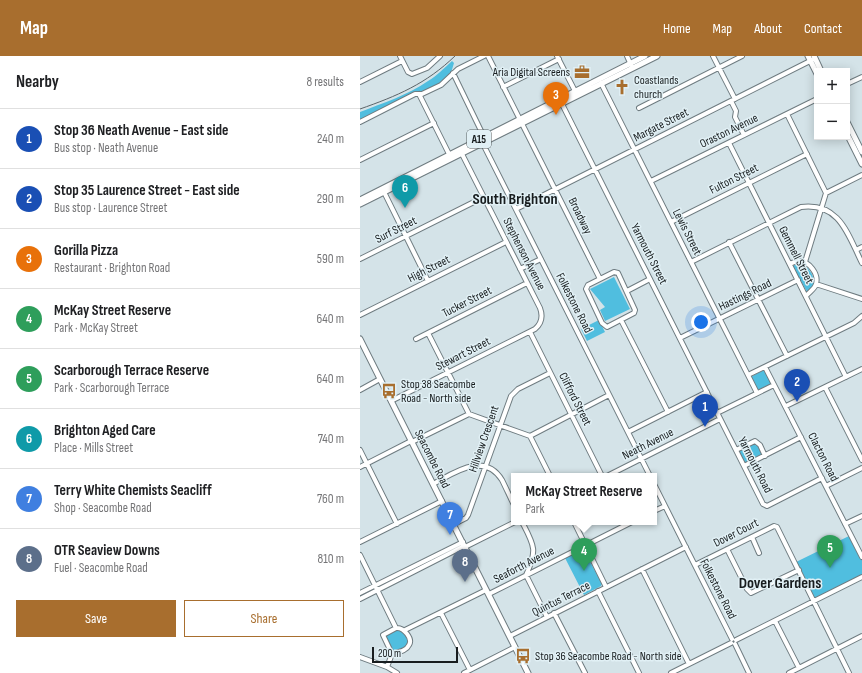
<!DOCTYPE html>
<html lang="en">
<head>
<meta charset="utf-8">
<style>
	body { margin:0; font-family:"Sofia Sans Condensed",sans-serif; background:#f2f2f2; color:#202124 }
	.controls { position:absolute; right:12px; top:12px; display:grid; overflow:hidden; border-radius:0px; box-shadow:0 2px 10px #0003 }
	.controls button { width:36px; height:36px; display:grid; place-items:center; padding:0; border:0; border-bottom:1px solid #e0e0e0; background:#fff; color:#202124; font:20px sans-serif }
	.scale { position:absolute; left:12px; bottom:10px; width:86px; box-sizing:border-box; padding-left:4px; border:2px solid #181d1f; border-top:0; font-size:11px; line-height:14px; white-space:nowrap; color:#181d1f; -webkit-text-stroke:3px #e1f0f5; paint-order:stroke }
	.you { position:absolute; left:341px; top:266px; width:14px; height:14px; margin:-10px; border:3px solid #fff; border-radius:50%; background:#1a73e8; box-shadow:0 0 0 6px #1a73e833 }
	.badge { display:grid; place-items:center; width:26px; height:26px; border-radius:50%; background:#a86e2e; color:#fff; font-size:13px; font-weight:700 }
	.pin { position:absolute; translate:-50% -33px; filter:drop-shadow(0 1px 2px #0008) }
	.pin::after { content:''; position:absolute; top:21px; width:14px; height:12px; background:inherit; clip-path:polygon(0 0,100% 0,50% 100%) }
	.popup { position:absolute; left:151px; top:417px; width:146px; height:52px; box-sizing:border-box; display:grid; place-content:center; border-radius:0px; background:#fff; filter:drop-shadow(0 1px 3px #0005); font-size:13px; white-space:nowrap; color:#757577 }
	.popup b { font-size:15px; color:#202124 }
	.popup::after { content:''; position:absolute; left:50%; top:100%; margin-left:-8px; border:8px solid transparent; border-top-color:#fff }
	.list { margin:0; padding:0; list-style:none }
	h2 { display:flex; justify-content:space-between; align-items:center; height:52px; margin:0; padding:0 16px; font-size:17px }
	h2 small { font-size:13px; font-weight:400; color:#757577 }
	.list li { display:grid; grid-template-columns:26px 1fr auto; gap:12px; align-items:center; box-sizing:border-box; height:60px; padding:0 16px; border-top:1px solid #e0e0e0 }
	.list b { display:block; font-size:15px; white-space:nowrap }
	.list p { margin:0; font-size:13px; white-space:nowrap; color:#757577 }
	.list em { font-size:13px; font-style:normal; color:#757577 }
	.actions { display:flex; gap:8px; padding:12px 16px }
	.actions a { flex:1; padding:9px 0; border:1px solid #a86e2e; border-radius:0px; text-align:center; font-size:14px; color:#a86e2e }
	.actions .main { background:#a86e2e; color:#fff }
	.map { position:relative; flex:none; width:502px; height:617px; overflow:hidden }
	header { display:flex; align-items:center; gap:24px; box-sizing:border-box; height:56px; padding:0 20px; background:#a86e2e; color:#fff }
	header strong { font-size:19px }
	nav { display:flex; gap:22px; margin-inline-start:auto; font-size:14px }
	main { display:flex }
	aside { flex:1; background:#fff }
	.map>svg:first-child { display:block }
</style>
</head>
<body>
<header>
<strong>Map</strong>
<nav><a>Home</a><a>Map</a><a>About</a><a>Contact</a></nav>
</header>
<main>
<aside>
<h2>Nearby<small>8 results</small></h2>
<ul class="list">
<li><span class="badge" style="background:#1a4fb4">1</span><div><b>Stop 36 Neath Avenue - East side</b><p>Bus stop · Neath Avenue</p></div><em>240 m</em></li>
<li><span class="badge" style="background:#1a4fb4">2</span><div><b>Stop 35 Laurence Street - East side</b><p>Bus stop · Laurence Street</p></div><em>290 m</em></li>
<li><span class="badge" style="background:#e8710a">3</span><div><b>Gorilla Pizza</b><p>Restaurant · Brighton Road</p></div><em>590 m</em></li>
<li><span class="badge" style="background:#2e9e5b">4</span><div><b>McKay Street Reserve</b><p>Park · McKay Street</p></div><em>640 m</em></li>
<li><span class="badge" style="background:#2e9e5b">5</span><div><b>Scarborough Terrace Reserve</b><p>Park · Scarborough Terrace</p></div><em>640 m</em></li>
<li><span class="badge" style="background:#0f9aa8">6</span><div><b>Brighton Aged Care</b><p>Place · Mills Street</p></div><em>740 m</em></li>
<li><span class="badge" style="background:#3f7fe0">7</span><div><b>Terry White Chemists Seacliff</b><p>Shop · Seacombe Road</p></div><em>760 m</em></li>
<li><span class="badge" style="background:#5c6f8a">8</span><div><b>OTR Seaview Downs</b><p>Fuel · Seacombe Road</p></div><em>810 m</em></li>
</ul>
<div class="actions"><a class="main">Save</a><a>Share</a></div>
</aside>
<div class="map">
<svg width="502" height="617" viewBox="0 0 502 617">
	<rect width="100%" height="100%" fill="#d4e3e8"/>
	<path fill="#50bedf" d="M92,5L94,7C93,10 92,14 91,16C84,28 67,34 55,37L0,64V56C23,47 48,39 68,25C77,20 84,12 92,5Z
		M441,207C452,213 460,228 447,236L433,211L435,208Z
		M254,221L270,253L245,265L240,254L245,251L230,233Z
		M239,264L245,276L227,285L221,273Z
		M403,314H404L411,328L398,334L391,321Z
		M392,388L398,390L402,399L385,407L379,395Z
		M489,480L502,504V519L454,543L436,506Z
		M222,493L224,494L242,528L241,530L224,539L205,502Z
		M38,573L44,575L48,586L47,590L33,596L25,580Z"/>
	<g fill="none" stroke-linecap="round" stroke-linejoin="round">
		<g stroke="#6f7c81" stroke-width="6">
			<path id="minor" d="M40,0L48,16L52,18L67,12L80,0
				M128,0L240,223
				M197,0L216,37
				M267,0L271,9
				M353,0L375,43
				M93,17L125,83
				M0,26L42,5
				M241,27L397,337
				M487,28L502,21
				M143,31L199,3
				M59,38L89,98
				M371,45L376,55L375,61L384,79
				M201,46L403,448L407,450L411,448L462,422
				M279,52L382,0
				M427,58L466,137
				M0,66L55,38H62L81,29L98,13L124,0
				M121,84L290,420
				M369,87L486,321
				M0,104L74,67
				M291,125L457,43
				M23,134L68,225
				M156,153L452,4
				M311,166L447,98
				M369,186L427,300
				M496,194L502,191
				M0,203L124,141
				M331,206L441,151C480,146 488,179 502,207
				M445,206L466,137L502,119
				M430,208C432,207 436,205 439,205C449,205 459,218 456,228C455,233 449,236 446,240
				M160,213L181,203
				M254,216L258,217L275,254L274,257L247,271L242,267L226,233L228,229Z
				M456,228L502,243
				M267,235L290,223
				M0,259L146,186
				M261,264L308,356
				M170,276L242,420
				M68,277L109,358
				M320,282L438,224
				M56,283L167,227
				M405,311L502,501
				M388,319L494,267L502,260
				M465,331L502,404
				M0,334L20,323
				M31,345L175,273C182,267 183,260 180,252L102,98
				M426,350L502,313
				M357,357L414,329
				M268,376L347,336
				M170,380L249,339
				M52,386L109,358L170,380L190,420
				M0,394L37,468
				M376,394L395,385L400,389L405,400
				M384,410L441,381
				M0,411L51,385
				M247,420L360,363
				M73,428C94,417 124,395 142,424C146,432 150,441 154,449
				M294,428L372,583
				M466,430L502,412
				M294,455L305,450
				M162,466C174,489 178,494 166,519L187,561
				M214,466L246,531
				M94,468L106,462L108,459L151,340L158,333L190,317
				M485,468L502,460
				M392,481L399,497
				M0,486L82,445
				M105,491L155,466
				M367,493L387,533L391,537L439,514
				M0,499L36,572
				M335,509L414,470L417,471L489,617
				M282,513L329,608
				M238,535L279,617
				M0,537L103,486
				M129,538L272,466
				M0,543L104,490
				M81,557L110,614
				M194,557L225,617
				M415,565L439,612
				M36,572C44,571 53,583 49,589C47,594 37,597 32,598L23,579Z
				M45,574L126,534
				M150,580L326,491
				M376,584L502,521
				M375,588L389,617
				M0,601L27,611L37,617
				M27,611L32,598
				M104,617L155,591
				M311,617L371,587
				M429,617L502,580"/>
		</g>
		<g stroke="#6f7c81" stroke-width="7">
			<path id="major" d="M448,0L457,18
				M454,0L461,15
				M487,66L502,96
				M487,78L502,108
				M0,144L285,0
				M0,148L297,0
				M0,283L168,617"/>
		</g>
		<use href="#minor" stroke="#fff" stroke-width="4"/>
		<use href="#major" stroke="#fff" stroke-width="5"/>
		<path stroke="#5c6468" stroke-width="1" d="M0,53C37,40 66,28 95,0"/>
	</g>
	<defs>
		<g id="office-bare" transform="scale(1.2)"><path d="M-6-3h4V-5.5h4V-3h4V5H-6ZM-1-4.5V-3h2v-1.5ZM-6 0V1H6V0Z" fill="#a86e2e" stroke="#e1f0f5" stroke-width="2.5" paint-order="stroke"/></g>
		<g id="church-bare" transform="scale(1.2)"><path d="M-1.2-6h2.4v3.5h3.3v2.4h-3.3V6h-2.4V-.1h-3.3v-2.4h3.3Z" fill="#a86e2e" stroke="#e1f0f5" stroke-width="2.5" paint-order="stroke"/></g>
		<g id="bus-bare" transform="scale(1.2)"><path d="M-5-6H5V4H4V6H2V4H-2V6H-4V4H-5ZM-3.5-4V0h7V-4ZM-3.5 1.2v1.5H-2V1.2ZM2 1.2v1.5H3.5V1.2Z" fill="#a86e2e" stroke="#e1f0f5" stroke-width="2.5" paint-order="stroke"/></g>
	</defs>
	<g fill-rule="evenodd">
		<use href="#office-bare" x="222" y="16"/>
		<use href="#church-bare" x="262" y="31"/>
		<use href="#bus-bare" x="29" y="335"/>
		<use href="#bus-bare" x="163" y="600"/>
	</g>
	<g text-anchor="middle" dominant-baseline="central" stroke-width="3" stroke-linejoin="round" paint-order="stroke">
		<rect fill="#e1f0f5" stroke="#545c5f" stroke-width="1" x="107" y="74" width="24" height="18" rx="3"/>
		<g font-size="11" font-weight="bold" fill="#181d1f">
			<text x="119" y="83">A15</text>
		</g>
		<g font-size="12" fill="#181d1f" stroke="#e1f0f5" text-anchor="start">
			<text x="210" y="16" text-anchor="end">Aria Digital Screens</text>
			<text x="274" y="24">Coastlands<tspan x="274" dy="14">church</tspan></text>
			<text x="41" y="328">Stop 38 Seacombe<tspan x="41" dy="14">Road - North side</tspan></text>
			<text x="175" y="600">Stop 36 Seacombe Road - North side</text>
		</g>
		<g font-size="12" fill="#181d1f" stroke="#e1f0f5">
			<text transform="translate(301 69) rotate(-27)">Margate Street</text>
			<text transform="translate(369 75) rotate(-26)">Oraston Avenue</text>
			<text transform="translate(374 123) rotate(-27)">Fulton Street</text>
			<text transform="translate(220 160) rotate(64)">Broadway</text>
			<text transform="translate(36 174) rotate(-27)">Surf Street</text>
			<text transform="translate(327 176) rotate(63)">Lewis Street</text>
			<text transform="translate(164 198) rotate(63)">Stephenson Avenue</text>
			<text transform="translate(289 198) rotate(63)">Yarmouth Street</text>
			<text transform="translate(436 199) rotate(63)">Gemmell Street</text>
			<text transform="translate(69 213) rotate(-27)">High Street</text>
			<text transform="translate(385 239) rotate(-26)">Hastings Road</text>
			<text transform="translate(107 246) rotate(-27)">Tucker Street</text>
			<text transform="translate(214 247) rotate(63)">Folkestone Road</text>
			<text transform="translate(103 298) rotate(-27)">Stewart Street</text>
			<text transform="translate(215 343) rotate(63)">Clifford Street</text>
			<text transform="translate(124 383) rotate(-71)">Hillview Crescent</text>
			<text transform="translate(288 388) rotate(-27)">Neath Avenue</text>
			<text transform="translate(463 401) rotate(63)">Clacton Road</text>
			<text transform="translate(72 403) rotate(63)">Seacombe Road</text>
			<text transform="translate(395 409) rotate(63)">Yarmouth Road</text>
			<text transform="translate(376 477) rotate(-27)">Dover Court</text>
			<text transform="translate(164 509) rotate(-27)">Seaforth Avenue</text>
			<text transform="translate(358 533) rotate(63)">Folkestone Road</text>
			<text transform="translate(201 543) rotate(-27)">Quintus Terrace</text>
		</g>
		<g font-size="16" font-weight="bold" fill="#181d1f" stroke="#e1f0f5">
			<text x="155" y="143">South Brighton</text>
			<text x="420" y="527">Dover Gardens</text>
		</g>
	</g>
</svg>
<div class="controls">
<button>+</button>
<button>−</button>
</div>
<div class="scale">200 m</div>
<div class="you"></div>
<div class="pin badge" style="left:345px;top:371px;background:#1a4fb4">1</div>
<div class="pin badge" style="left:437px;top:346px;background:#1a4fb4">2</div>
<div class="pin badge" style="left:196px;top:59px;background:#e8710a">3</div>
<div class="pin badge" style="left:224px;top:515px;background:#2e9e5b">4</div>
<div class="popup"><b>McKay Street Reserve</b>Park</div>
<div class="pin badge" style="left:470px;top:512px;background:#2e9e5b">5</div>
<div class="pin badge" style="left:45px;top:152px;background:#0f9aa8">6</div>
<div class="pin badge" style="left:90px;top:479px;background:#3f7fe0">7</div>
<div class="pin badge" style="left:105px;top:526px;background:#5c6f8a">8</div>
</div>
</main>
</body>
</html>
